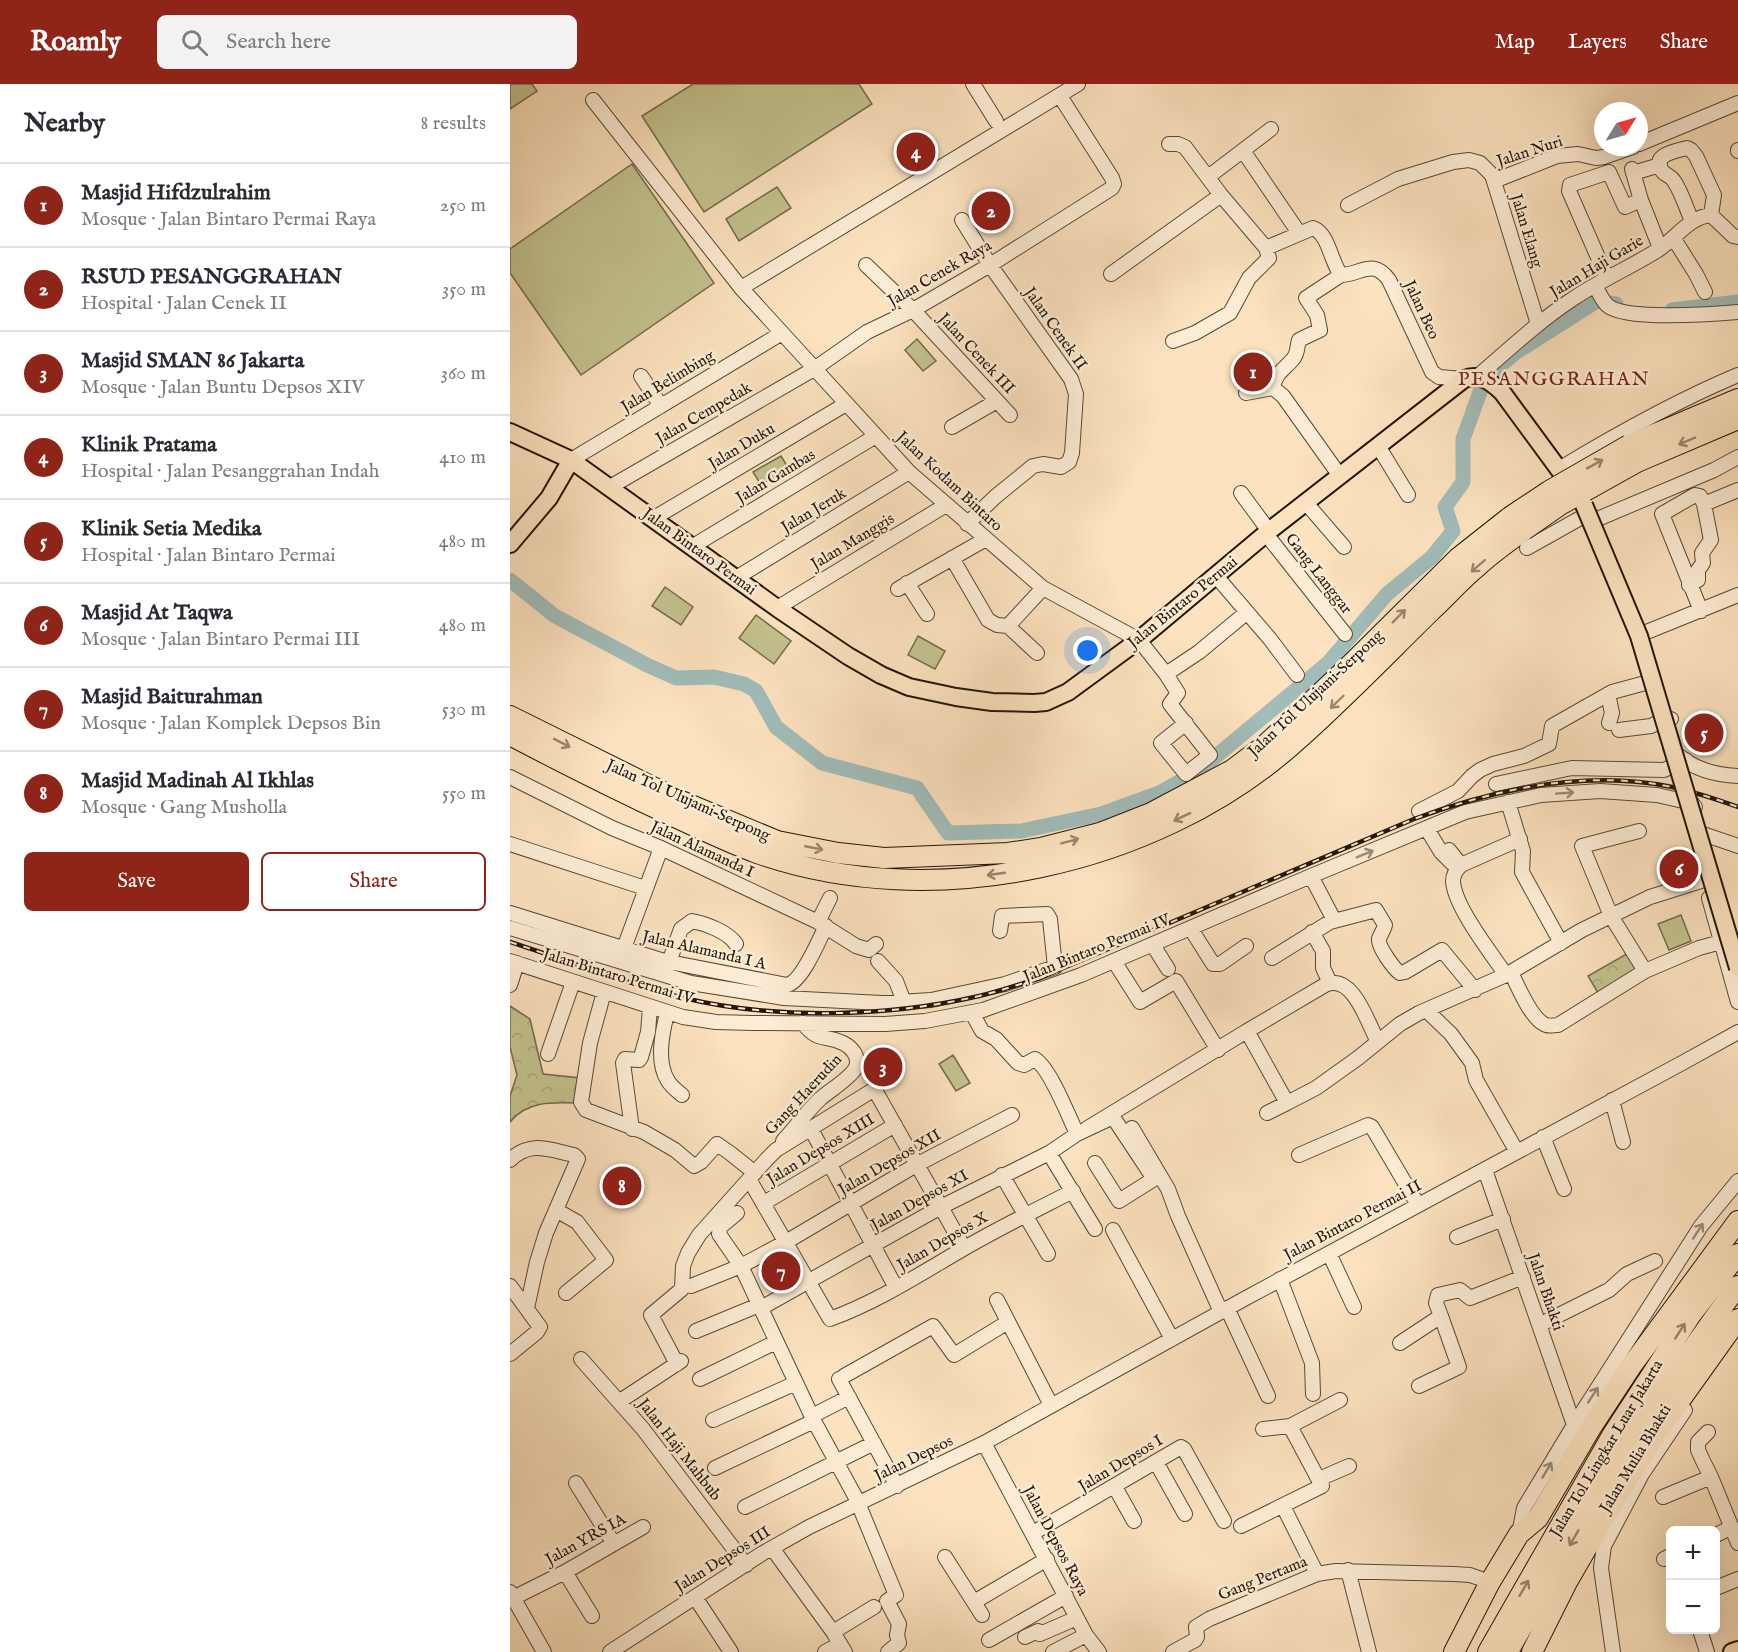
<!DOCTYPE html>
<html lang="en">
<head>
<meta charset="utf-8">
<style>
	body { margin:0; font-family:"IM FELL English",serif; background:#f2f2f3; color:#2b2b33 }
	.controls { position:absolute; right:18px; bottom:18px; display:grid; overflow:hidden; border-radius:9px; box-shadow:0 6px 24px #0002 }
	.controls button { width:54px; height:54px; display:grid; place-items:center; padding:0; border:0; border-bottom:2px solid #e1e1e2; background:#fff; color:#2b2b33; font:30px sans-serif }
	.compass { position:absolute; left:1084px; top:18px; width:54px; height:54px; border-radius:50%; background:#fff; box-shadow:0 6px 24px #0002; rotate:53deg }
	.you { position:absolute; left:578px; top:567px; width:21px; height:21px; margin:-15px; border:4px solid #fff; border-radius:50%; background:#1a73e8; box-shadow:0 0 0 9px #1a73e833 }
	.badge { display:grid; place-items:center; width:39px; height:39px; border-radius:50%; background:#8f2418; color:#fff; font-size:20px; font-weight:700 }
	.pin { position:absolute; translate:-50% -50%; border:3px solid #fff; box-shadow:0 2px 6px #0006 }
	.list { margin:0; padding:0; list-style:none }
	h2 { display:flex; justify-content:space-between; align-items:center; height:78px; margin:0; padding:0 24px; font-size:26px }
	h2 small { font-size:20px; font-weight:400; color:#7c7c81 }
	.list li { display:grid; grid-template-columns:39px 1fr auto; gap:18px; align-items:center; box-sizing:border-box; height:84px; padding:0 24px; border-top:2px solid #e1e1e2 }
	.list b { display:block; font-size:22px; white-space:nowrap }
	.list p { margin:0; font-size:20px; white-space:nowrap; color:#7c7c81 }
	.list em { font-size:20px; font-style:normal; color:#7c7c81 }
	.actions { display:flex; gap:12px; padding:18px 24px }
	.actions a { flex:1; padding:14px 0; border:2px solid #8f2418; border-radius:9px; text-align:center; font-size:21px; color:#8f2418 }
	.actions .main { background:#8f2418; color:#fff }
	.icon { flex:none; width:33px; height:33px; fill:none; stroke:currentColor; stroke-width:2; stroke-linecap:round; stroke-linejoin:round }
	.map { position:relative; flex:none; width:1228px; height:1568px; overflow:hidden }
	header { display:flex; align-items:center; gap:36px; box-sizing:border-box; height:84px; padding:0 30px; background:#8f2418; color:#fff }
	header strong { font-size:28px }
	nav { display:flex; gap:33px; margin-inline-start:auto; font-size:21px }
	.search { width:420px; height:54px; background:#f2f2f3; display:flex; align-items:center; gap:15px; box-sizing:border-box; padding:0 21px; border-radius:9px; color:#7c7c81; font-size:22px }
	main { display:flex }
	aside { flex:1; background:#fff }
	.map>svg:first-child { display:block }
</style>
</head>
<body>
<header>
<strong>Roamly</strong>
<div class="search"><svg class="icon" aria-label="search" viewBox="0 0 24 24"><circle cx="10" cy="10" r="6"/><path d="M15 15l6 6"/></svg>Search here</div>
<nav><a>Map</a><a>Layers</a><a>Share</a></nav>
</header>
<main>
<aside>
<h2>Nearby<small>8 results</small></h2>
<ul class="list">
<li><span class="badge">1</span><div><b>Masjid Hifdzulrahim</b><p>Mosque · Jalan Bintaro Permai Raya</p></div><em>250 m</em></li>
<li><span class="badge">2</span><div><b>RSUD PESANGGRAHAN</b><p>Hospital · Jalan Cenek II</p></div><em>350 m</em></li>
<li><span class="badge">3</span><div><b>Masjid SMAN 86 Jakarta</b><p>Mosque · Jalan Buntu Depsos XIV</p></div><em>360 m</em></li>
<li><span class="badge">4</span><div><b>Klinik Pratama</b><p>Hospital · Jalan Pesanggrahan Indah</p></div><em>410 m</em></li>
<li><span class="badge">5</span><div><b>Klinik Setia Medika</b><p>Hospital · Jalan Bintaro Permai</p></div><em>480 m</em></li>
<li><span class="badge">6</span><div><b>Masjid At Taqwa</b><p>Mosque · Jalan Bintaro Permai III</p></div><em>480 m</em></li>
<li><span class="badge">7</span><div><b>Masjid Baiturahman</b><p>Mosque · Jalan Komplek Depsos Bin</p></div><em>530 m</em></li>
<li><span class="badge">8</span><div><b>Masjid Madinah Al Ikhlas</b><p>Mosque · Gang Musholla</p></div><em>550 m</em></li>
</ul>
<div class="actions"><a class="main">Save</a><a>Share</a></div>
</aside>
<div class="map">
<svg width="1228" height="1568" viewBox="0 0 1228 1568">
	<defs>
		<pattern id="forest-crowns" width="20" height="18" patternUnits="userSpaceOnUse" patternTransform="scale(1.5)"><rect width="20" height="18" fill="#c3c28f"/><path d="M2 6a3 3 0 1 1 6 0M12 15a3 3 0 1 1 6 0" fill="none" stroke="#a7a67a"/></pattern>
	</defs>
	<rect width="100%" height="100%" fill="#fce2bf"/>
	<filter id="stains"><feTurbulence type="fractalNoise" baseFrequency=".00333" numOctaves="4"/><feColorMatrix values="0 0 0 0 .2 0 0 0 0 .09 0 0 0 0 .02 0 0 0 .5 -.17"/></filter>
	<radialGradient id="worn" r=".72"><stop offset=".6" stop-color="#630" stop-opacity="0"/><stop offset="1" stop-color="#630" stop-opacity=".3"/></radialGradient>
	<path fill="#c3c28f" stroke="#726c4c" stroke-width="1.5" d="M0,0H22L27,7L0,25Z
		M183,0H349L362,20L194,128L132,32Z
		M122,80L204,199L71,291L0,189V165Z
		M267,103L281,124L229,157L216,135Z
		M407,255L426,277L413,287L395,266Z
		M271,372L279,385L251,401L243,388Z
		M155,503L183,523L171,541L142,522Z
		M246,531L281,557L264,580L229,554Z
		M408,552L435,567L425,585L398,571Z
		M1171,831L1181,857L1159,866L1148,840Z
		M443,971L460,999L446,1007L429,980Z"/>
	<path fill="url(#forest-crowns)" stroke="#726c4c" stroke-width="1.5" d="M1120,868L1130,887L1088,909L1078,892Z
		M0,922L20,935L33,990L71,994L66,1019C42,1018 17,1017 0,1038V1012L7,991L0,963Z"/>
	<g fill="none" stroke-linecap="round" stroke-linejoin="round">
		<path stroke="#a1bcb9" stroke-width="15" d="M1162,226L1228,218
			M0,496L45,532L137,581L166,594L204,593L234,600L246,607L266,643L312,679L407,704L438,749L511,747L591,730L649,709L687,688L818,579L877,510L922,473L943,447L935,423L953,398V355L975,294L1005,269L1087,217L1106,220"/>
		<g stroke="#584937" stroke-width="16">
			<path id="minor" d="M463,0L486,37
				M83,16L231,204L399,388L533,504L629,556L656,590L689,568L736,529
				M659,60H668L675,63L711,111L756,164L803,144C819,150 821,179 831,191C852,190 863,174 879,196L922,288L929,293L954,295
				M1129,60L1228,19
				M1228,66V67
				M738,74L789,149
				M1122,85L1131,116L1150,164
				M1123,89L1150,81
				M698,93L761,45
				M984,97L1047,72L1068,70L1086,74L1094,73L1123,63
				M838,121L888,95L943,78L959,76L970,79L982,91L1028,240
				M452,136L480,181L561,295L566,310L562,369L559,378L551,383L533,380L523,382L485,413L457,440
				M1182,137C1176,124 1172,109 1164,97C1161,92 1157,92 1153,88C1139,71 1166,67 1177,64L1181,66L1186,72L1204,111L1201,131
				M1164,155L1186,190L1195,208
				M356,181L403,226L500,331
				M601,190L711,111
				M1097,194L1059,107L1060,101L1099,88L1115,123L1131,116
				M1085,201C1088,207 1092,216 1097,221C1113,237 1204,230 1228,228
				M231,204L568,0
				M663,257L685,249L720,229L739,194L759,174L756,164
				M131,292L151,322
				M967,293C998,266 1029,237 1064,214C1091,196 1121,183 1148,166C1166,154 1179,133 1201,131L1223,152L1228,153
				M763,304C765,289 774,286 783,275C788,270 787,262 789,256L810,246L807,231L796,214L831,191
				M736,309L763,304L773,312L830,392
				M442,343L487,317
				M868,362L898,411
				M61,376L272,249
				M1049,385C1107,350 1166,317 1228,291
				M100,403L304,285L357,248L403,226L480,181L602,104L604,100L602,94L550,12
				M731,409L759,447
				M796,419L834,463
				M144,434L336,320
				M1085,436L1204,386L1228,373
				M756,450L835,550
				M183,462L366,352
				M1017,464L1074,432
				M442,474L478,536L487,541L498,542L533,504
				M706,492L760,555L787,591
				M226,494L399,388
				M397,499L417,530
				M1179,501L1188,496V486L1193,479L1192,469L1201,456L1194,420
				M388,505L476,455
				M267,524L436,421
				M1191,527L1152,430L1185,411L1190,412L1194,420L1228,406
				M498,542L527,569
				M1134,549L1228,511
				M656,590L668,609L660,620L700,671L676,690L651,659L676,639
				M1098,610L1102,629L1099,639
				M1109,646L1141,642L1151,637L1155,639L1161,635
				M1160,663C1177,683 1203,691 1228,692
				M0,693L102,744L151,764L308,838L346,862L359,866L366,860
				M986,700L1062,684L1154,686L1176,676
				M998,718L1013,767L1012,788L1051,859
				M909,727L948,707L962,692L970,686L983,680L1014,672L1039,660L1042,642L1102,608L1139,598
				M917,745L931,768L942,779
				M1129,747L1072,762L1101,832L1135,887
				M1193,750L1228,762
				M0,760L135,804
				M939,766L951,781C947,785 943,790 943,797C944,822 981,869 996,891
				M951,781L1010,755
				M801,792L824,836
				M1199,814L1228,918
				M0,829L154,877L277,901C292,898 309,856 316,842
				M308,838L320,814
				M0,844L181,899L274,914L372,919L421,916L495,900L545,883L540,835L537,830L492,832L490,847
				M681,845L703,880H710L736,862
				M802,848L813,867V884L820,899
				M643,861L658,885
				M114,864L151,764
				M762,874L820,838L866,826L875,841C874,846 870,851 869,855C868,863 884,885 890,889L895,888L932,866L965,906
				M0,877L173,933L206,938L242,939L375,940L415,937L473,926L571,891L801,792L955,728L1031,711L1090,707L1147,711L1182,719L1185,723
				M368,877L386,897L394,918
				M604,877L630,918L666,897L708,966
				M159,878L171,845L182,837C197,840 218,848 226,860
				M1001,888C1007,901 1021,934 1034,940C1038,943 1043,941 1048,941L1135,887L1189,864L1211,858
				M0,901L7,879
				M94,908L80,959L71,1018L76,1026L134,1048L165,1066L184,1082L191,1078L207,1060L220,1069L245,1089
				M916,926L941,950L962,979L966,996L1007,1068
				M157,929C152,950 146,978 158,997C161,1002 167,1007 172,1011
				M462,929L472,947L486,955L508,979L514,981L525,975C540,984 559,1033 567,1050
				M737,947L815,901C843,888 858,940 868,958
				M38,970L63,898
				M1102,1016L1113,1058
				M757,1029L777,1019
				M622,1044L658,1105L668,1132L711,1228
				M122,1045L113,979L115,975L129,976L131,973L138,948L140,924
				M301,1045L386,1204
				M576,1045L737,947L777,1019L806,1004L848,974L890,940L909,929L996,891L1072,846L1140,813L1194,796
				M1033,1053L1054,1105
				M273,1057C286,1043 296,1028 310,1015C319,1007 339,995 345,985C351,975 343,964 333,959C315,950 308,959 293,939
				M539,1069L585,1145
				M789,1071L858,1041L862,1043L908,1121
				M0,1076C21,1056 39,1066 64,1071L68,1075L36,1149L27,1178L17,1224
				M975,1086L1064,1341
				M492,1091L538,1170
				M239,1095L320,1235C367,1218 410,1190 453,1165C489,1144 526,1126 563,1107
				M254,1119L385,1041
				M46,1126L67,1138L96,1176L56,1209
				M227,1129L210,1143L209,1150L231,1182L304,1337L346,1414L386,1511L377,1517L389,1540L387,1551L389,1559L378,1568
				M603,1146L662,1255
				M947,1153L993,1135
				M819,1169L844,1223
				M770,1195L802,1279L803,1310
				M0,1202L30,1243L27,1248L0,1270
				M181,1202L231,1182L281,1155L406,1081L502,1031
				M487,1216L541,1321
				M251,1224L431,1123L539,1069L567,1050L603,1033L644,1095L609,1117L585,1079
				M717,1224L758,1312
				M1029,1241L1099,1206L1117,1190L1145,1177
				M186,1247L249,1221
				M890,1259L931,1232L926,1219L928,1211L950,1206L960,1214L1013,1193
				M71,1275L133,1345L236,1481
				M167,1280L141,1231L172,1205L173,1182L178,1169L189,1151L257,1075L266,1066L363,1006L366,1008L454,1164
				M334,1292L423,1242L444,1271L498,1238
				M190,1295L266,1258
				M329,1295L387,1402
				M909,1302L949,1283L931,1232
				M110,1317L171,1277
				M302,1332L339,1313
				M203,1336L286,1299
				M753,1345L780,1342L830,1316
				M1198,1348L1188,1358V1366L1193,1377L1201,1393L1228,1459
				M474,1359L576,1551L589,1568
				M646,1378L675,1430
				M205,1384L304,1337
				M809,1395L839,1382
				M66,1399L104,1460
				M605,1403L624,1437
				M1153,1413L1201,1393
				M773,1422L807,1490
				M235,1423L364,1359
				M731,1442L812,1402L780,1342
				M523,1449L671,1363L674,1365L714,1437
				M1009,1450L1014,1424L1064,1341L1191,1142L1228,1097
				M1206,1451L1222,1443
				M262,1464L323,1548L335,1568
				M435,1473L472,1531
				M1154,1475L1160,1472
				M838,1486L859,1568
				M55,1488L82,1532
				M1206,1504L1228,1495
				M0,1508L34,1568
				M185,1513L221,1568
				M3,1514L55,1488L133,1443
				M464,1518L537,1475
				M1190,1546L1197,1568
				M323,1548L364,1523
				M515,1553L528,1547L530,1550L567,1534
				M479,1556L556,1512
				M100,1568L253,1469L299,1443L474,1359L736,1214L1174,978L1228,948
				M315,1568L330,1560
				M543,1568L576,1551
				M663,1568L685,1556L687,1553L686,1543L699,1535L807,1490L826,1487L944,1490L960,1491L980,1498
				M1103,1568L1091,1484L1094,1462L1132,1390L1175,1326"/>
		</g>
		<g stroke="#22160a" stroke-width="20">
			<path id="major" d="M0,348L61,376L267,524L338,572L371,591L399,603L446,613L482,618L524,619L536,618L558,608L629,556L759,447L954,295C970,289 981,298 992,308L1064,406
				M0,460L39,414L61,376
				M1222,1568L1228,1566"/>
		</g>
		<g stroke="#22160a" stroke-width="22">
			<path id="highway" d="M1119,361L1228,315
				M1127,378L1228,335
				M0,632L171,717L267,757L328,769L374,774L498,769L531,764L590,749L641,729L722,686L754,662L837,584L948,474L1000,433
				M0,651C55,680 111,708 167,734C193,746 220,759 247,769C423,831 645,782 783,660C831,618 876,571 922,526C937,512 951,496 968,482C982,469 998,458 1014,446
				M944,1568L980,1498L1009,1450L1028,1434L1082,1342L1122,1281L1228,1137
				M978,1568L1103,1350L1180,1232L1228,1170
				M998,1568C1019,1529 1042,1492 1064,1454C1115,1367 1167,1282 1228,1202
				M1022,1568L1057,1498L1101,1422L1148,1347L1228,1235"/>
		</g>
		<use href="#minor" stroke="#fdecd5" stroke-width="14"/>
		<use href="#major" stroke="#fce2bf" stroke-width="16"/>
		<use href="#highway" stroke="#fce2bf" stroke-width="20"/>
		<g stroke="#22160a" stroke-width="4.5">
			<path id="rail" d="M0,858C58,877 115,899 174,914C265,936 378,933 469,912C490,907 510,900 530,894L904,735C985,705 1075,685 1162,703C1184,708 1206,715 1228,723"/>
		</g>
		<use href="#rail" stroke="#fdecd5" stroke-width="2" stroke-dasharray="7" stroke-linecap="butt"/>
		<g stroke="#22160a" stroke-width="20" stroke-linecap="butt">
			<path id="major-bridge" d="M1074,421L1129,552L1228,884"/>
		</g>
		<g stroke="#22160a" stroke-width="22" stroke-linecap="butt">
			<path id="highway-bridge" d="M1000,433L1039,407L1119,361
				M1014,446L1050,421L1127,378"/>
		</g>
		<use href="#major-bridge" stroke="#fce2bf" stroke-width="16"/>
		<use href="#highway-bridge" stroke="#fce2bf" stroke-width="20"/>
	</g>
	<defs><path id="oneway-shaft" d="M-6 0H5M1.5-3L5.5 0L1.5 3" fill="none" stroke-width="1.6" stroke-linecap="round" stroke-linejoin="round" transform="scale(1.5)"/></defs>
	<g stroke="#9a866e">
		<use href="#oneway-shaft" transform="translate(1177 357) rotate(157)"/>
		<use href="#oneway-shaft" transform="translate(1085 380) rotate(-29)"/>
		<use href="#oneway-shaft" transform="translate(968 482) rotate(139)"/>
		<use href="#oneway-shaft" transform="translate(889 532) rotate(-45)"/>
		<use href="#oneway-shaft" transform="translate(827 618) rotate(136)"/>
		<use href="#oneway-shaft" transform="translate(52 659) rotate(27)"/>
		<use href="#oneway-shaft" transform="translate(672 733) rotate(155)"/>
		<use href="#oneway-shaft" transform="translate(560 757) rotate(-15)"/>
		<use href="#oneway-shaft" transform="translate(304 764) rotate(11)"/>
		<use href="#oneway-shaft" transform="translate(486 790) rotate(172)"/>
		<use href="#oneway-shaft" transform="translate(1170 1247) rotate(-57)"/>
		<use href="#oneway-shaft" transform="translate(1064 1454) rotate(120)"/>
		<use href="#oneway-shaft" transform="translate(1014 1504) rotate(-60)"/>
	</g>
	<g stroke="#9a8c7a">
		<use href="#oneway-shaft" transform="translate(1055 709) rotate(-4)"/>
		<use href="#oneway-shaft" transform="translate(855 770) rotate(-22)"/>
		<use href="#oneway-shaft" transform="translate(1188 1147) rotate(-57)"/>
		<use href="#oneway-shaft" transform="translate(1083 1311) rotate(-57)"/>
		<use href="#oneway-shaft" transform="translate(1037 1386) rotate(-59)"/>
	</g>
	<g text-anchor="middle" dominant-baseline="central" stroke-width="5" stroke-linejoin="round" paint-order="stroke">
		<g font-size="16" fill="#22160a" stroke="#fdecd5">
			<text transform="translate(1020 68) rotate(-18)">Jalan Nuri</text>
			<text transform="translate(1016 147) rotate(73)">Jalan Elang</text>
			<text transform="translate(1087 183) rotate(-31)">Jalan Haji Garie</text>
			<text transform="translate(430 190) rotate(-30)">Jalan Cenek Raya</text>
			<text transform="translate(911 226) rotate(65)">Jalan Beo</text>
			<text transform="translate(545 245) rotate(55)">Jalan Cenek II</text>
			<text transform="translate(466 270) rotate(47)">Jalan Cenek III</text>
			<text transform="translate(158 298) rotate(-31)">Jalan Belimbing</text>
			<text transform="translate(194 330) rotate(-30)">Jalan Cempedak</text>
			<text transform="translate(232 363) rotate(-31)">Jalan Duku</text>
			<text transform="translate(266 393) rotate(-31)">Jalan Gambas</text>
			<text transform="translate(439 398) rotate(43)">Jalan Kodam Bintaro</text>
			<text transform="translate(304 427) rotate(-31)">Jalan Jeruk</text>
			<text transform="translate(343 458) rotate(-31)">Jalan Manggis</text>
			<text transform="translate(189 468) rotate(36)">Jalan Bintaro Permai</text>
			<text transform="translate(808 490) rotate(52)">Gang Langgar</text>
			<text transform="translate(673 519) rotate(-39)">Jalan Bintaro Permai</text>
			<text transform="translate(806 610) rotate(-43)">Jalan Tol Ulujami–Serpong</text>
			<text transform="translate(178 717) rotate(24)">Jalan Tol Ulujami–Serpong</text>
			<text transform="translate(192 766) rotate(25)">Jalan Alamanda I</text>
			<text transform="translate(587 865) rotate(-22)">Jalan Bintaro Permai IV</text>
			<text transform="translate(194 867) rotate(13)">Jalan Alamanda I A</text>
			<text transform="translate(108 893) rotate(17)">Jalan Bintaro Permai IV</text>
			<text transform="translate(294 1011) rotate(-47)">Gang Haerudin</text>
			<text transform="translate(311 1066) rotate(-31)">Jalan Depsos XIII</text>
			<text transform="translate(380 1079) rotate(-30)">Jalan Depsos XII</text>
			<text transform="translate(410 1117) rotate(-29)">Jalan Depsos XI</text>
			<text transform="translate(843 1137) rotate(-28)">Jalan Bintaro Permai II</text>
			<text transform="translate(433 1158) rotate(-30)">Jalan Depsos X</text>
			<text transform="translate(1035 1208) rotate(71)">Jalan Bhakti</text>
			<text transform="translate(1097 1365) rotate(-59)">Jalan Tol Lingkar Luar Jakarta</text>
			<text transform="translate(169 1366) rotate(52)">Jalan Haji Mahbub</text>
			<text transform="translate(404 1375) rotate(-26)">Jalan Depsos</text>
			<text transform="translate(1126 1375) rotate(-59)">Jalan Mulia Bhakti</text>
			<text transform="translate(611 1380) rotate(-31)">Jalan Depsos I</text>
			<text transform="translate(76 1456) rotate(-29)">Jalan YRS IA</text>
			<text transform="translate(545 1457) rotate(62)">Jalan Depsos Raya</text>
			<text transform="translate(213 1476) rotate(-32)">Jalan Depsos III</text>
			<text transform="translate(753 1495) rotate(-22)">Gang Pertama</text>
		</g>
		<g font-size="20" letter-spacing="1.5" fill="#7a1f14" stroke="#fdecd5">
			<text x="1044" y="295">PESANGGRAHAN</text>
		</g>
	</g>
	<rect width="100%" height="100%" filter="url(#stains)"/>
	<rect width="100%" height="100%" fill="url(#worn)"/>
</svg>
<div class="controls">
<button>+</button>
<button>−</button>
</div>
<svg class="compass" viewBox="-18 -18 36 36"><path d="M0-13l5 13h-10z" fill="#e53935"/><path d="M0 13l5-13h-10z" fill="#7c7c81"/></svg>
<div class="you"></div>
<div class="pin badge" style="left:743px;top:288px">1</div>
<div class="pin badge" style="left:481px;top:127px">2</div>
<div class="pin badge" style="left:373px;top:983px">3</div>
<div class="pin badge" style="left:406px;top:68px">4</div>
<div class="pin badge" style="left:1194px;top:649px">5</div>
<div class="pin badge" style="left:1169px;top:785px">6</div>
<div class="pin badge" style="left:271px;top:1187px">7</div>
<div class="pin badge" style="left:112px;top:1102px">8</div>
</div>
</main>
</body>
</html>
